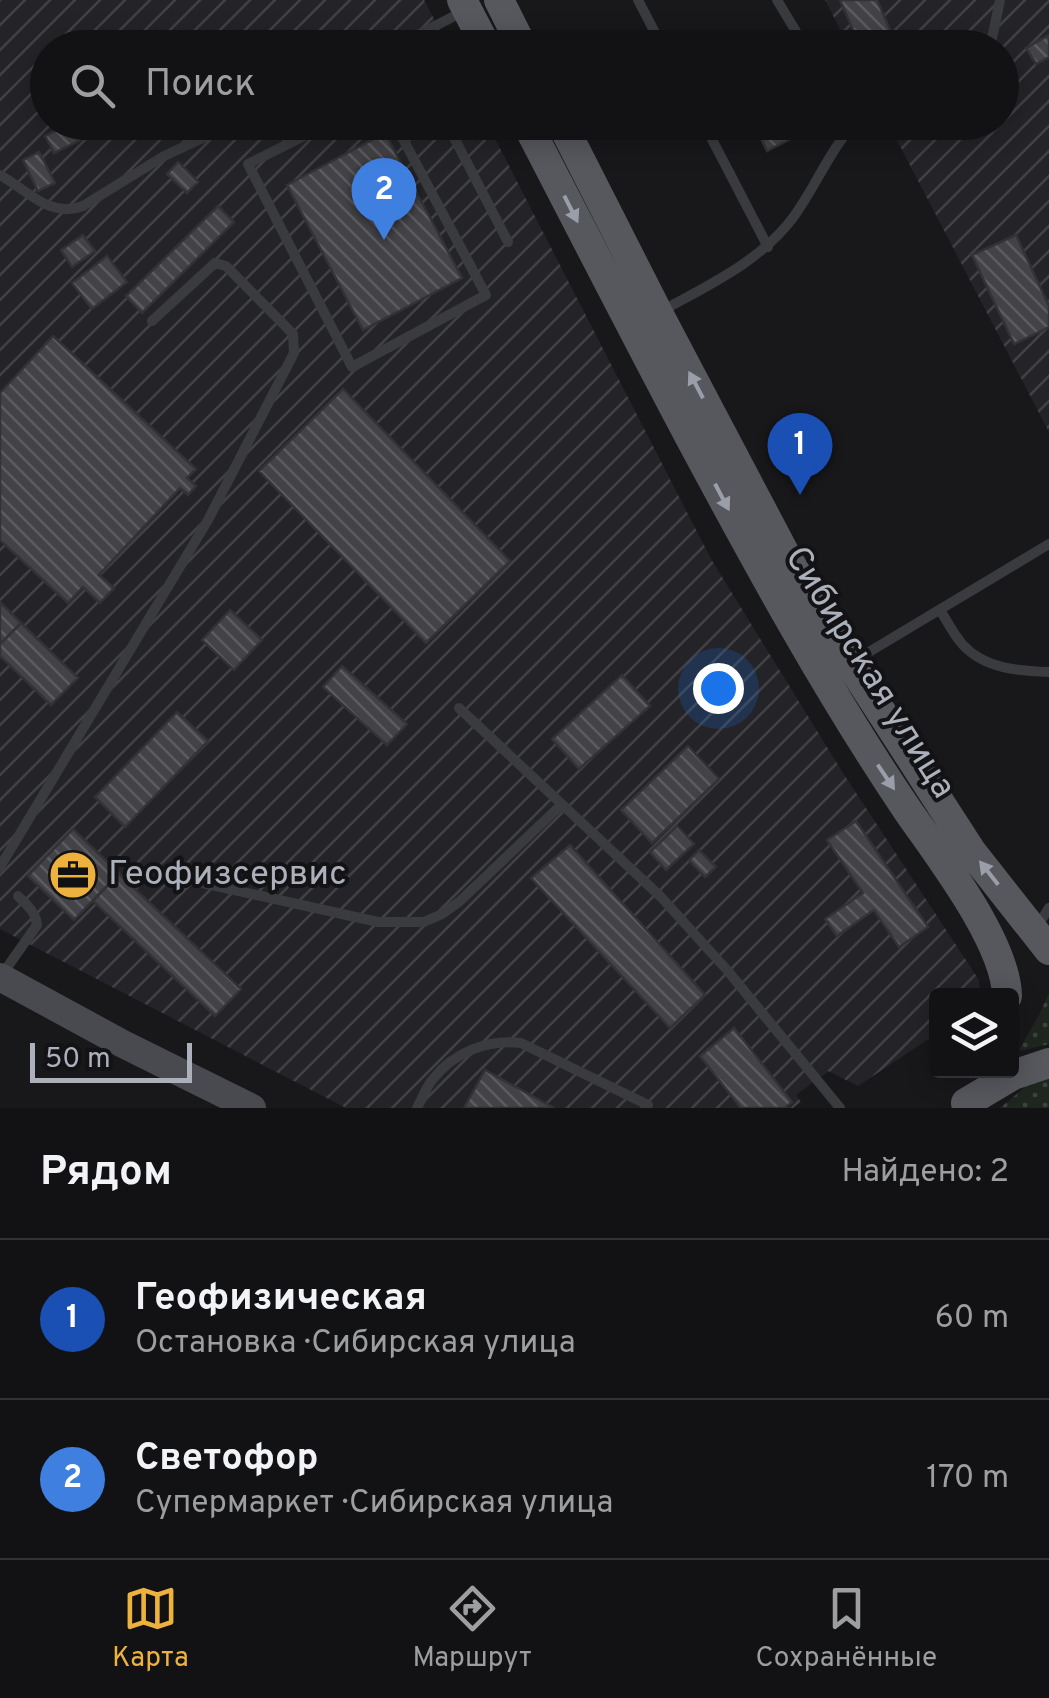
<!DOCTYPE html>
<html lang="ru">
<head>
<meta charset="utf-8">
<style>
	body { margin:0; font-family:Overpass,sans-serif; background:#1b1b1d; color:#f1f3f6 }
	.controls { position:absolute; right:30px; bottom:30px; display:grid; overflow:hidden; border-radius:10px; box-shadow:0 5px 25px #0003 }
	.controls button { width:90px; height:90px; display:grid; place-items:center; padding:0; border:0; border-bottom:2px solid #313234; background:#121214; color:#f1f3f6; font:50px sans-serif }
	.scale { position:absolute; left:30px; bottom:25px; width:162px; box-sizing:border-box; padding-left:10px; border:5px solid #abb0ba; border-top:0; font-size:28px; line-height:35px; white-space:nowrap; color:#abb0ba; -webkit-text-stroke:8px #131316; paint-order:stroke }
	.you { position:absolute; left:718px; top:688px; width:35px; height:35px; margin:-25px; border:8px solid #fff; border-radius:50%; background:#1a73e8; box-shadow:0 0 0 15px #1a73e833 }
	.badge { display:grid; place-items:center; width:65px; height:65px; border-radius:50%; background:#edb23e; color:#fff; font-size:32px; font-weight:700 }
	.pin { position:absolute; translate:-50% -82px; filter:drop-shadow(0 2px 5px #0008) }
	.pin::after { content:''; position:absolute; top:52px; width:35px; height:30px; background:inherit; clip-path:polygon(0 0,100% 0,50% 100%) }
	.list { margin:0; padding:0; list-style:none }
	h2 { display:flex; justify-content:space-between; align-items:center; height:130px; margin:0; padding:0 40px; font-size:42px }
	h2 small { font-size:32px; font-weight:400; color:#9c9ea0 }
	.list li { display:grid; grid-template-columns:65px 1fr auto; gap:30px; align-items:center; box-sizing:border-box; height:160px; padding:0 40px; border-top:2px solid #313234 }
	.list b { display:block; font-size:38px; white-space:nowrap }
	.list p { margin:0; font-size:32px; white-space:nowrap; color:#9c9ea0 }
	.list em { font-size:32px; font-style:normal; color:#9c9ea0 }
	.icon { flex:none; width:55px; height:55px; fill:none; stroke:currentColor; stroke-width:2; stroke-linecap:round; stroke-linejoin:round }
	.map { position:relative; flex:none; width:1049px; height:1108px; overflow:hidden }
	.search { position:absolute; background:#121214; box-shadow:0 5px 25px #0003; left:30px; right:30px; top:30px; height:110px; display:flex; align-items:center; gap:25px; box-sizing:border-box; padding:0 35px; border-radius:55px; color:#9c9ea0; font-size:38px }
	.sheet { height:450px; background:#121214 }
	nav { display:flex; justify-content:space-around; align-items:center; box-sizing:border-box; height:140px; border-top:2px solid #313234; background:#121214; font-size:28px; color:#9c9ea0 }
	nav a { display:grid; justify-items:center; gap:5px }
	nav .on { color:#edb23e }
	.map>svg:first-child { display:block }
</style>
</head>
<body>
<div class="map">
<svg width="1049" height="1108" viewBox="0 0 1049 1108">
	<defs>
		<pattern id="industrial-furrows" width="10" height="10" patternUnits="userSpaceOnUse" patternTransform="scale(2.5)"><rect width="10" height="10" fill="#242428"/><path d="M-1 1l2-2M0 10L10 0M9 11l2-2" fill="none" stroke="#414145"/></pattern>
		<pattern id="grass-dots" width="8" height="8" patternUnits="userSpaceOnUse" patternTransform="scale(2.5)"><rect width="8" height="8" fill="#1e261f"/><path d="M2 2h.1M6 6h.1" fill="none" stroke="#3c433d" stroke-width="1.8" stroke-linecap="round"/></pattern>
		<pattern id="building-back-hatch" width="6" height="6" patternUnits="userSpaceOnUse" patternTransform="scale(2.5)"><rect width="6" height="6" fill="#434347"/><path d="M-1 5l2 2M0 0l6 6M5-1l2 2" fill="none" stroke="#5b5c5f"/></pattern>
	</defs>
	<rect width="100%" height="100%" fill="#18181b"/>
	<path fill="url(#industrial-furrows)" d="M0,0H424L449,47L48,48V122L487,123L711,559L843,773L979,980L980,995L936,996V1034L858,1086L828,1071L796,1095L801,1102L793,1108H346L0,929Z
		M825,0H1049V432L888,123L1002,122V48L849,47Z"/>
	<path fill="url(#grass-dots)" d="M1049,993V1044L1020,1051V1048L1038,1017Z
		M1049,1078V1108H1000L1025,1087Z"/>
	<path fill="url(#building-back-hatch)" stroke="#333336" stroke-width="2.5" d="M840,0H877L898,48H861Z
		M1049,35V57L1036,64L1026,48Z
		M73,122H83L89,136L54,153L45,136Z
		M753,122H795L800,134L767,151Z
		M385,133L462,278L363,330L287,185Z
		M39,152L55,183L38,191L23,160Z
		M178,162L198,182L187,193L167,174Z
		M218,206L234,222L142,313L126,296Z
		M83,235L95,251L72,267L61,250Z
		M1016,235L1049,306V327L1014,344L972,255Z
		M107,256L127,282L92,309L72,283Z
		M53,336L196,469L187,478L196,486L188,495L180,488L99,575L114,588L100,603L83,587L68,603L0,540V393Z
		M343,389L510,561L426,643L259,471Z
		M0,602L21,623L0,644Z
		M230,610L262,640L234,670L202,640Z
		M21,623L78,678L51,705L0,656V644Z
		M342,666L407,724L387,745L323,687Z
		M622,675L650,706L579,769L552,739Z
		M177,712L208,741L125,827L95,797Z
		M688,746L719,779L652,843L621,810Z
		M856,821L928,927L899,947L874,910L837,936L825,919L863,893L827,840Z
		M677,826L694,844L666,870L650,852Z
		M73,829L119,873L74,920L28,876Z
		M570,845L705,995L670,1028L531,878Z
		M699,850L716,867L705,877L689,860Z
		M119,874L241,989L215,1016L93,901Z
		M734,1028L792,1102L785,1108H741L700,1056Z
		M485,1070L554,1108H464Z"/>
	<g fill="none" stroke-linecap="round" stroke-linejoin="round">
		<path stroke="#3a3b3f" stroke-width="10" d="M638,0L663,48
			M777,0L806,48
			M393,48L462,12
			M990,48L1000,0
			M332,122L248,164L352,367L486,295L394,122
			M446,122L508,242
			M703,122L768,247
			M0,175C27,190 50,219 83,206L164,156L237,122
			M660,312C708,285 758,263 792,219C814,190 831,147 856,122
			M940,610C947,621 954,635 963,645C985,669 1019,671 1049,672
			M854,661L1049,544
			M459,708L660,896L727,970L840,1108
			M0,867L208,520L294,353L293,334L226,266L215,263L152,321
			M198,882L378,922H424L442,914L459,902L561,805
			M1036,928L1049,908
			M1,976L37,925C36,912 27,905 18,896
			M417,1108C422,1099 426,1087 433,1079C454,1052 488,1039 521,1043L648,1105"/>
		<path stroke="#484a4f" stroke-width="28" d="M0,977L123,1044L252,1108"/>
		<path stroke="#56585e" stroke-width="30" d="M462,0L487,48
			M499,0L523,48
			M526,122C582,230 637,338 694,445C761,570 829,694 908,811C939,856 1006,942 1007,996
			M561,122L658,313L785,554L829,631L971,851L1049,950
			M966,1103L1013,1075L1049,1063"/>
	</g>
	<defs><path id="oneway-solid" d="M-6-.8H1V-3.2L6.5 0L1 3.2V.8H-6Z" transform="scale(2.5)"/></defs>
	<g fill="#9a9ea8">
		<use href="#oneway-solid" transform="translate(571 209) rotate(63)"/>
		<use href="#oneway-solid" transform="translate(696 385) rotate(-118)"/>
		<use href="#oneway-solid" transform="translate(722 497) rotate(62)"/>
		<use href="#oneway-solid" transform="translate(886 777) rotate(56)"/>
		<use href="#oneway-solid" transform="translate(989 873) rotate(-128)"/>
	</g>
	<defs>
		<g id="office-disc" transform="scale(2.5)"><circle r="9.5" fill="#edb23e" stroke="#131316"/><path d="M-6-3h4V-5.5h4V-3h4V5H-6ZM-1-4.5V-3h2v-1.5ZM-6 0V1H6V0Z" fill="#111"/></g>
	</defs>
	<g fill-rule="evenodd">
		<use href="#office-disc" x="73" y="875"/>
	</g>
	<g text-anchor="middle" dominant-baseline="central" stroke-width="8" stroke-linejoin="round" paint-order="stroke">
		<g font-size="35" fill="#abb0ba" stroke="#131316">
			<text transform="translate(869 673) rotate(58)">Сибирская улица</text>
		</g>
		<g font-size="35" fill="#abb0ba" stroke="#131316" text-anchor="start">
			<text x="108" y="875">Геофизсервис</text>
		</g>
	</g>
</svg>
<div class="controls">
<button><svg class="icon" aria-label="layers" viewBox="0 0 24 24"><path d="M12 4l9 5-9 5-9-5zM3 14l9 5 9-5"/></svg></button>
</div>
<div class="scale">50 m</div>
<div class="you"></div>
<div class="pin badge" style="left:800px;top:495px;background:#1a4fb4">1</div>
<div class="pin badge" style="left:384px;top:240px;background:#3f7fe0">2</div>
<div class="search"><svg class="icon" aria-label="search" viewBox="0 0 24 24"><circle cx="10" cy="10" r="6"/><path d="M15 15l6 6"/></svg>Поиск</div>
</div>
<section class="sheet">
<h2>Рядом<small>Найдено: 2</small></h2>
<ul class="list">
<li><span class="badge" style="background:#1a4fb4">1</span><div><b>Геофизическая</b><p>Остановка · Сибирская улица</p></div><em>60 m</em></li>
<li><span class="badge" style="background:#3f7fe0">2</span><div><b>Светофор</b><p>Супермаркет · Сибирская улица</p></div><em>170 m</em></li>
</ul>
</section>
<nav>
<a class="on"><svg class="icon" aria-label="map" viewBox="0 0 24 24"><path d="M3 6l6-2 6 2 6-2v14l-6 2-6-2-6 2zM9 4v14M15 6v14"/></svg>Карта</a>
<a><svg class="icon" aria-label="directions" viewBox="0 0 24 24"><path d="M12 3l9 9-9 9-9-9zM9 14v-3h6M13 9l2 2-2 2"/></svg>Маршрут</a>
<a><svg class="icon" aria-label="saved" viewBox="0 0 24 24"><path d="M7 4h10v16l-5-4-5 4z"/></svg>Сохранённые</a>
</nav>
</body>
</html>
